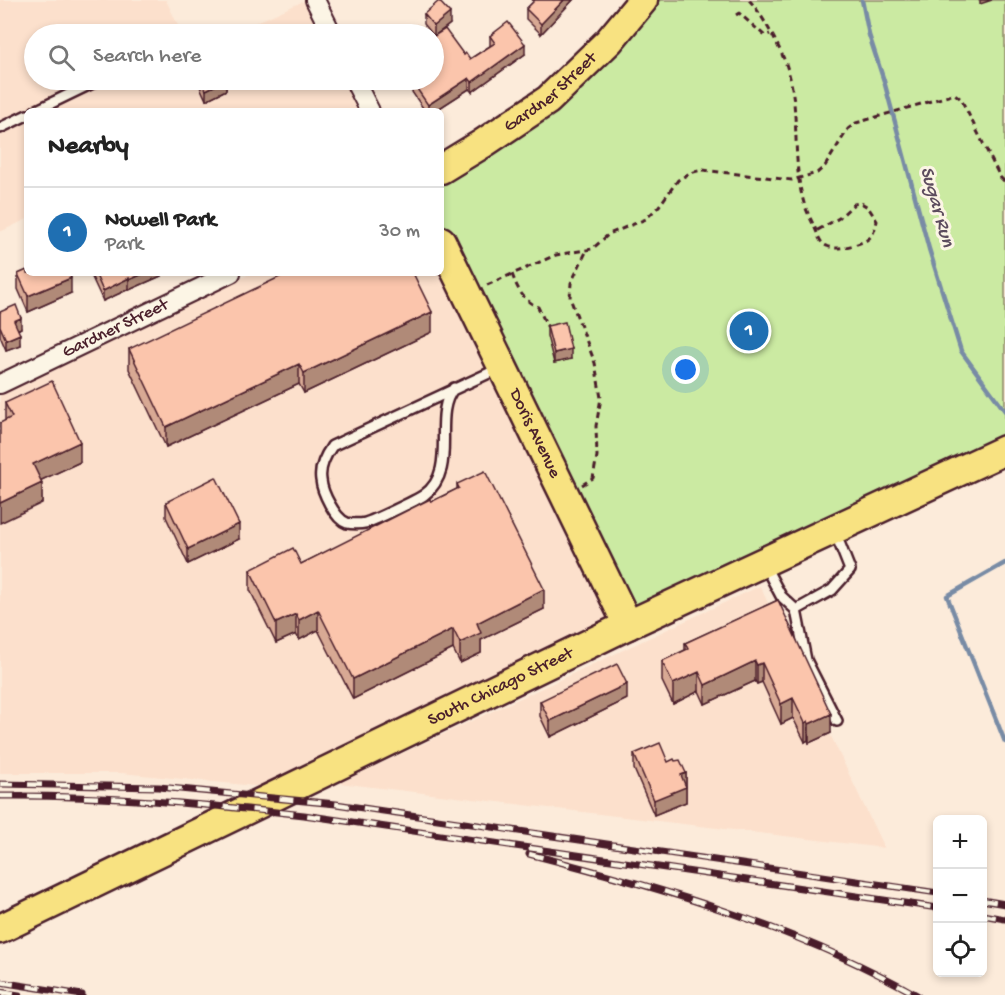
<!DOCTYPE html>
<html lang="en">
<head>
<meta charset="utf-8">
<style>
	body { margin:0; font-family:"Gochi Hand",sans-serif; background:#f6f6f6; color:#222 }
	.controls { position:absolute; right:18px; bottom:18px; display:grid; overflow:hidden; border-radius:9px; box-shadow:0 3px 9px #0003 }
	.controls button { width:54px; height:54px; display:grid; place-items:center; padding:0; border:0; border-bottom:2px solid #e0e0e0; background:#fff; color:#222; font:30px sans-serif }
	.you { position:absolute; left:686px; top:370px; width:21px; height:21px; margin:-15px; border:4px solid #fff; border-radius:50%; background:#1a73e8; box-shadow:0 0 0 9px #1a73e833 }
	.badge { display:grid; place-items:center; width:39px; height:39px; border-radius:50%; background:#1f6fb2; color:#fff; font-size:20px; font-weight:700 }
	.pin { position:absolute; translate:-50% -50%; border:3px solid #fff; box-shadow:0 2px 6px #0006 }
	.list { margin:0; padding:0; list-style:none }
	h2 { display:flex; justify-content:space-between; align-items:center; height:78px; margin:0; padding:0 24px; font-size:26px }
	h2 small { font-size:20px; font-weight:400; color:#767676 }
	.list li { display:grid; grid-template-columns:39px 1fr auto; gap:18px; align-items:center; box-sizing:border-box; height:90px; padding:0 24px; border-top:2px solid #e0e0e0 }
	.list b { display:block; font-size:22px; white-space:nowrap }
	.list p { margin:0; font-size:20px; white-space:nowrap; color:#767676 }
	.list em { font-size:20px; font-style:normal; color:#767676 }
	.icon { flex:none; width:33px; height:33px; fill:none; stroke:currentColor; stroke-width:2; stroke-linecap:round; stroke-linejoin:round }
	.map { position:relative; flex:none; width:1005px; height:995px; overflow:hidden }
	.search { position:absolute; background:#fff; box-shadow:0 3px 9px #0003; left:24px; top:24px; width:420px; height:66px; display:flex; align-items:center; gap:15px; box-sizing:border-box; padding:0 21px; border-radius:33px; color:#767676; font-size:22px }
	.panel { position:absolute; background:#fff; box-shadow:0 3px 9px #0003; left:24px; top:108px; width:420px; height:168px; border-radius:9px }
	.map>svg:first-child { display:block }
</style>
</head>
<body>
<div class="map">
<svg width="1005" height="995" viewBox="0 0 1005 995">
	<rect width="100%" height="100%" fill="#fcebda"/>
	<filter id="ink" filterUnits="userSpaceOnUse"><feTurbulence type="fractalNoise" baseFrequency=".0167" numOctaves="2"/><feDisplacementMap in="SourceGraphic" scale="12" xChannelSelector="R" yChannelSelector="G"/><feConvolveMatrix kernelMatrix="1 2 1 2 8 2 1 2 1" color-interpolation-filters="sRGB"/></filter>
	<g filter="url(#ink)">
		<path fill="#fce0cc" d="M0,0H166L182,34H34V80H350L368,111H27V219L0,232Z
			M306,0L326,34H230Z
			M252,273H441L617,621L275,788L121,773H0V395Z
			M760,586L884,848L339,783Z"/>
		<path fill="#cbeaa2" stroke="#8a8466" stroke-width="1.5" d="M630,0H1005V440L632,615L441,222V158L548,89Z"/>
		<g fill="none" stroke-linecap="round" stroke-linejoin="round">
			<path stroke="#788ba5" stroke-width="4.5" d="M862,0L869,35L884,81L929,249L961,351L1005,411
				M1005,563L947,596L1005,742"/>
			<g stroke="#4a1f2b" stroke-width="14">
				<path id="service" d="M35,111L99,80
					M0,128L27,115
					M454,388C430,416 460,469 424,495C417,500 373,521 365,523C361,524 351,524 347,523C335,519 322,492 321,480C319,468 325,456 332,446L500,368
					M765,566L781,596L796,610L832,590L850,570L835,532
					M796,610L806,660L837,721"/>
			</g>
			<g stroke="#4a1f2b" stroke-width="22">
				<g id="minor">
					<path d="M315,0L332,34"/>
					<path d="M354,80L370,111"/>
					<path id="s1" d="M0,384L231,273"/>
				</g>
			</g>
			<g stroke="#4a1f2b" stroke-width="33">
				<g id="primary">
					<path id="s2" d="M441,169L482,144L548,100L609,41L643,0"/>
					<path id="s3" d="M441,241L628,625"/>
					<path id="s4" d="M0,929L628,625L1005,450"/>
				</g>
			</g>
			<path stroke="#4a1f2b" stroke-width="3" stroke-dasharray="6 4.5" stroke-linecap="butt" d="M749,0C761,12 782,51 787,67C801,110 791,161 804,203C807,212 811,220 815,228C818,235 820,244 827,246C835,250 847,247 854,245C871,240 873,237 877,221L868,207L861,203L854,204L839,218L816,231
				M736,15L739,13L765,36L770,34
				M512,274C518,290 523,300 538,307L548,328
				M487,285L556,255L592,249L609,234L646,219L659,206L678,180L690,173L702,170L792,180L817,173L825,166L848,129L856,123L955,94L961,99L1000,177L1005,182
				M582,485L593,478L597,456L596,426L601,398L595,363L570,298L571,283L587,250"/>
			<use href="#service" stroke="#fcf5e5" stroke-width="9"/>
			<use href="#minor" stroke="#fcf5e5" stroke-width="18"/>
			<use href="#primary" stroke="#f8e281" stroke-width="28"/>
			<g stroke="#4a1f2b" stroke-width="7">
				<path id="rail" d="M0,784L159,787L336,804L938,893
					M0,796C102,795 203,804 304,815L938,908
					M529,854C662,888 796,927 917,995
					M982,900L1005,904
					M982,915L1005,919
					M0,982L82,995
					M0,992L19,995"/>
			</g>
			<use href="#rail" stroke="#fcf5e5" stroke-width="4.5" stroke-dasharray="14" stroke-linecap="butt"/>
		</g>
		<path fill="#d8a994" stroke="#4a1f2b" stroke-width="1.5" d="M532,0H573L541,34L526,19V9L534,1Z
			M424,14L450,24L438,34L470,59L490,46V36L525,54L472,92L469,89L435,111H425L408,86L405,88L400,80H434V36L424,24Z
			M197,80H226V90L206,100Z
			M90,273H161V276L129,290V289L103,301Z
			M18,274L71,293L28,312L18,289Z
			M0,312L21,328L18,330L20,345L6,350L0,336Z
			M547,326L571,359L554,363L547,336Z
			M432,332L304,393L299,384L166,447L129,369V349Z
			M5,403L80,462L41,480L42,503L5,421Z
			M457,484L544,609L481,640V653L460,663L453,649L353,699L318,630L299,640L296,634L276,643L250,590V570L301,564L457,489Z
			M166,502L239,539L188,564L166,517Z
			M778,600L831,733L809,743L808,740L805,742L793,718L781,724L762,682L757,684L755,681L705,704L699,691L673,704L662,681V661L685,650V643Z
			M627,699L550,737L540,716V701Z
			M634,754L668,762L675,761L686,773V802L654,815L634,769Z"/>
		<path fill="#b08a78" stroke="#4a1f2b" stroke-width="1.5" d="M564,0H573L541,34V24Z
			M980,0H992L980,4Z
			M450,13V24L434,36V26Z
			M525,44V54L472,92V82Z
			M469,78V89L435,111H428V105Z
			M226,80V90L206,100V90Z
			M405,80H408V86L405,88Z
			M145,273H161V276L129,290V280Z
			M71,278V293L28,312V296Z
			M129,278V289L103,301V291Z
			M432,312V332L304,393V373Z
			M21,318V328L14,331V321Z
			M20,334V345L6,350V340Z
			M571,349V359L554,363V353Z
			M299,364V384L166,447V427Z
			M80,442V462L33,484V464Z
			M42,483V503L0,523V503Z
			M239,524V539L188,564V549Z
			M544,589V609L481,640V653L460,663V643L477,623Z
			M318,610V630L299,640V620Z
			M296,614V634L276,643V623Z
			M453,629V649L353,699V679Z
			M755,661V681L705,704V685Z
			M762,663V682L757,684V665Z
			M699,672V691L673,704V684Z
			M627,684V699L550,737V721Z
			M793,698V718L781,724V704Z
			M831,714V733L809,743V724Z
			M808,721V740L805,742V723Z
			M686,773V802L654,815V800L681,775Z"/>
		<path fill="#fbc5ac" stroke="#4a1f2b" stroke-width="1.5" d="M535,0H564L541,24L526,9Z
			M439,1L450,13L434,26L424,14Z
			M508,22L525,44L472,82L469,78L428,105L411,80H434V36L445,29L464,55L466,53L470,59L495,43L490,36Z
			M202,80H226L206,90Z
			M27,270V273H69L71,278L28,296L18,274Z
			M95,273H145L129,280V278L103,291Z
			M288,273H413L432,312L304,373L299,364L166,427L129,349Z
			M16,305L21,318L14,321L20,334L6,340L0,326V312Z
			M565,322L571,349L554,353L547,326Z
			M52,381L80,442L33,464L42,483L0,503V423L12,417L5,403Z
			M485,471L544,589L477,623L481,633L460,643L453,629L353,679L318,610L299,620L296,614L276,623L250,570L293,548L301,564L430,499L431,502L459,488L457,484Z
			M216,477L239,524L188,549L166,502Z
			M778,600L831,714L809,724L808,721L805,723L793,698L781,704L762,663L757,665L755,661L705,685L699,672L673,684L662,661L688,649L685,643Z
			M617,664L627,684L550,721L540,701Z
			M660,743L668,762L674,759L675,761L680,760L686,773L681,775L686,787L654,800L634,754Z"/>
	</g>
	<g text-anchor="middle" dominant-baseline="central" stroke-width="6" stroke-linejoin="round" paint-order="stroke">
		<g font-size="18" fill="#4a1f2b" stroke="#fcf5e5">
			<text stroke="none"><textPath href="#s2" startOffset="134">Gardner Street</textPath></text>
			<text stroke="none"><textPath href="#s1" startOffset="128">Gardner Street</textPath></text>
			<text stroke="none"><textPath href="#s3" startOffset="214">Doris Avenue</textPath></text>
			<text stroke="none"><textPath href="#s4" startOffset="556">South Chicago Street</textPath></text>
		</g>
		<g font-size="20" font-style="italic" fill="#5d4c5e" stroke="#fcf5e5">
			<text transform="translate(936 207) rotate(74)">Sugar Run</text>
		</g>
	</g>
</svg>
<div class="controls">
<button>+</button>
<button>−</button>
<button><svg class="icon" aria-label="locate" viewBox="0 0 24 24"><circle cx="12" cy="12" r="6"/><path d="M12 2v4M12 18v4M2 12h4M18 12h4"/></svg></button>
</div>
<div class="you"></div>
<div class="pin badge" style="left:749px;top:331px">1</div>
<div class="search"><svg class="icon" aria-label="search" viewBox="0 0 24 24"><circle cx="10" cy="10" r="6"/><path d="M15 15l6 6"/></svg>Search here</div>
<section class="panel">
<h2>Nearby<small></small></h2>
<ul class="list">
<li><span class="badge">1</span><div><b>Nowell Park</b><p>Park</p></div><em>30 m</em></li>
</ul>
</section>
</div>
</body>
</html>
